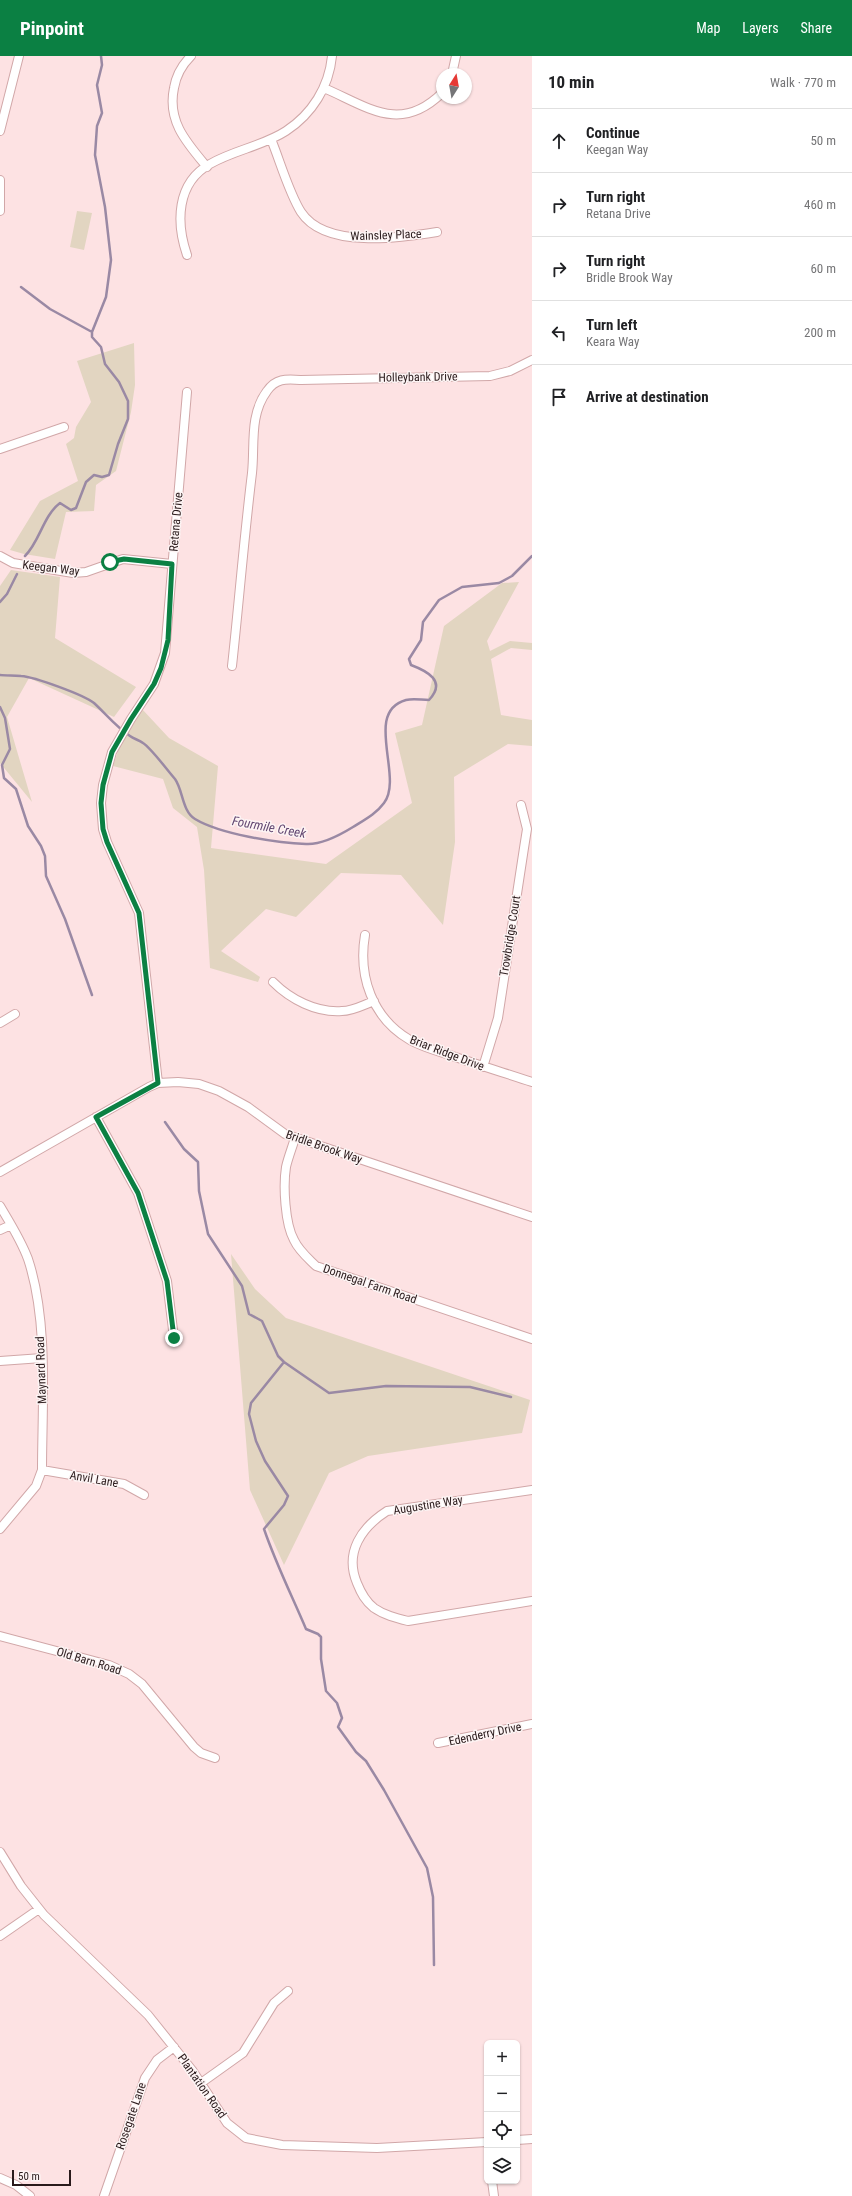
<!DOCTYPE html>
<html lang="en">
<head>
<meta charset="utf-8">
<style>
	body { margin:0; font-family:"Roboto Condensed",sans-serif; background:#f2f2f2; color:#202124 }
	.controls { position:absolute; right:12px; bottom:12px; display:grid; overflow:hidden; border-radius:6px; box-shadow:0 1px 3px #0004 }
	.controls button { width:36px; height:36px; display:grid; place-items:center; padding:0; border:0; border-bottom:1px solid #e0e0e0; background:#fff; color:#202124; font:20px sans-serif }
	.compass { position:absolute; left:436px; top:12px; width:36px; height:36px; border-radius:50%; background:#fff; box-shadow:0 1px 3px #0004; rotate:11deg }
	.scale { position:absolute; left:12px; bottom:10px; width:59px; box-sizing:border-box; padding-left:4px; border:2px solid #291a1b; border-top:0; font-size:11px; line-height:14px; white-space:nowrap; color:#291a1b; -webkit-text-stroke:3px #fdf4f4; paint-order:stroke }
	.stop { position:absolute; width:12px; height:12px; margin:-9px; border:3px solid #0b8043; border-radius:50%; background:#fff }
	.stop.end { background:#0b8043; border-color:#fff; box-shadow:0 1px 4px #0008 }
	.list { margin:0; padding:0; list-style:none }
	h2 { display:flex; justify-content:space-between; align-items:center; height:52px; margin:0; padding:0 16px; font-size:17px }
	h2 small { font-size:13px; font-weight:400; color:#757577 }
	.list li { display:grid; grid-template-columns:26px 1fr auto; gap:12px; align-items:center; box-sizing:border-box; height:64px; padding:0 16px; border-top:1px solid #e0e0e0 }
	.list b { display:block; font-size:15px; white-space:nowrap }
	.list p { margin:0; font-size:13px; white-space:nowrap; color:#757577 }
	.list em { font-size:13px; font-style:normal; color:#757577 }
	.icon { flex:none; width:22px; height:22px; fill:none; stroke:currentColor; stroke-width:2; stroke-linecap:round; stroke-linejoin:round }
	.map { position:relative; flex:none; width:532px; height:2140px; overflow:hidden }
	header { display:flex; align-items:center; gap:24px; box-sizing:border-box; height:56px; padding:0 20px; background:#0b8043; color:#fff }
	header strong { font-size:19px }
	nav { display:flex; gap:22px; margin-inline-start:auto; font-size:14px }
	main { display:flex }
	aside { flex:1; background:#fff }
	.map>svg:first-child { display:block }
</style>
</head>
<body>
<header>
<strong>Pinpoint</strong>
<nav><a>Map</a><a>Layers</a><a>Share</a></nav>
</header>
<main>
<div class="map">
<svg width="532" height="2140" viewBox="0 0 532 2140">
	<rect width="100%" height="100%" fill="#fde2e3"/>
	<path fill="#e2d5c1" d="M77,155L92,157L84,194L70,191Z
		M134,287L135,329L131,356L116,415L96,429L94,455L66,456L55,503L24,498L10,494L40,445L78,425L66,388L74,382L76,371L91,346L77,305Z
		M11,514L60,521L55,582L136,631L114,661L29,622L7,661L32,746L0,707V530Z
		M519,526L487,585L490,595L510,585L532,587V594L511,592L491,603L501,659L532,664V690L508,688L454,721L455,786L443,869L401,819L341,817L296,861L266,853L221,895L260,921L258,926L210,912L204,814L197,771L173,752L163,723L113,710L120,689L142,653L169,682L218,710L211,792L326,808L412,747L395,677L422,669L444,570L502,527Z
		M231,1198L255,1233L286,1262L530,1344L522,1377L368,1400L329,1417L284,1509L250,1434Z"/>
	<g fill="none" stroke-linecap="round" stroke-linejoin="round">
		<path stroke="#9a89a4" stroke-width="2.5" d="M21,231L50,253L92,276
			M25,500C40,485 43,460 60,447L71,454L76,452L86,426L94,419L102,421L109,419L118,388L128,363V345L119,326L105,308L101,291L92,281V276L106,241L111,204L105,151L95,99L97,70L102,57L97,29L102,9L101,0
			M0,546L7,538L17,518
			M0,619C7,620 14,619 21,620C35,621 84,639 94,647C106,658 116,671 130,680C134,683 139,684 143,687C152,693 167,714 175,723C183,734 182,755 195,763C220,778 276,787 306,788C322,789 340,779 353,771C364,764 376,758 384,747C404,721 363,656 406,644C414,642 421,644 429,644C447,625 427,615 411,609L409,603L421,584L423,566L439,544L462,531L499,527L512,520L532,500
			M0,651L5,662L10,693L2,709L4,722L16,733L28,770L41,790L45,800L46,820L65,863L92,939
			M165,1066L184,1093L198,1106L199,1135L208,1178L242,1230L249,1258L262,1265L278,1300L284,1306L329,1337L386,1330L470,1331L511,1341
			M284,1306L251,1347L249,1358L256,1385L265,1405L288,1440L284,1449L264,1473C276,1508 292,1540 306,1573L318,1578L321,1581V1603L326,1635L337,1647L342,1662L338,1671L356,1696L366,1705L384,1734L427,1812L433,1841L434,1909"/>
		<g stroke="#d1a7a8" stroke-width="10">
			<path id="minor" d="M191,0C182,9 176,20 174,32C167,65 186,86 207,111
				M452,18L456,0
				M324,32C368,51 400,78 442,37
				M0,75L19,0
				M271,83C280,105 289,137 301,156C325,193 400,182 437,176
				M0,124V155
				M187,199C176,167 176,127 210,108C234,94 263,90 286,75C312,58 329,31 332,0
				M0,393L64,371
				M0,500L13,507L73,517L86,516L123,503L172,508
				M232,610C239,546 244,482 252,417C255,390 249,359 267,335C276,322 286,323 301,324L490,320L510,315L532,304
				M365,879C358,920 372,962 410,984C422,991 437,995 450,999C478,1009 505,1017 532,1026
				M273,926C290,943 316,957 342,955C353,955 363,949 374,945
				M0,967L15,958
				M483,1011L498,962L524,792L527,773L521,749
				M158,1027L139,857L107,786L103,773L101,747L103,729L112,696L131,663L154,628L165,597L187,336
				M96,1061L138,1137L167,1225L174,1282
				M295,1082C292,1092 288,1102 286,1111C283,1130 285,1168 294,1184C299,1195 308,1202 316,1210L532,1283
				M0,1116L149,1031L158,1027L178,1026L199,1028L219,1035L248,1051L285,1078L532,1161
				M0,1150C10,1167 21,1184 28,1203C49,1266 42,1349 42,1414L36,1430L0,1473
				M0,1174L11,1169
				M0,1305L42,1302
				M42,1414L124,1428L144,1439
				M532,1434L387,1455C362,1471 344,1496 357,1527C361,1537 365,1545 374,1552C384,1559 396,1562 408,1565L532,1545
				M0,1580L83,1602L109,1609L129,1618L142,1628L194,1691L201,1697L215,1702
				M438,1687L532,1668
				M0,1796L21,1830L44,1859L148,1959L192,2014L227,2067L246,2082L282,2089L377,2092L487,2086
				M0,1880L39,1853
				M201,2027L243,1997L274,1947L288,1935
				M517,2084L532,2083
				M0,2122L16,2129L30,2140
				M492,2125L494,2140
				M104,2140L145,2022L157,2004L174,1991"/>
		</g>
		<use href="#minor" stroke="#fff" stroke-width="8"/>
	</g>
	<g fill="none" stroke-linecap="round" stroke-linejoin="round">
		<path stroke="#0b8043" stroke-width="5" d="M110,506L124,503L172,508L168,584L161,612L154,628L131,663L112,696L103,729L101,747L103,773L107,786L139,857L158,1027L96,1061L138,1137L167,1225L174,1282"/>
	</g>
	<g text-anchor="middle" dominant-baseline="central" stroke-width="3" stroke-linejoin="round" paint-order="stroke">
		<g font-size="12" fill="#291a1b" stroke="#fdf4f4">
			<text transform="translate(386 179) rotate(-2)">Wainsley Place</text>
			<text transform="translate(418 321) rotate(-1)">Holleybank Drive</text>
			<text transform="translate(176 466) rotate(-85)">Retana Drive</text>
			<text transform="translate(51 512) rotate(7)">Keegan Way</text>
			<text transform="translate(510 880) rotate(-81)">Trowbridge Court</text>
			<text transform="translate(447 997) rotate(21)">Briar Ridge Drive</text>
			<text transform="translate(324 1091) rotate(19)">Bridle Brook Way</text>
			<text transform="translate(370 1228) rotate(19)">Donnegal Farm Road</text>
			<text transform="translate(41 1314) rotate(-92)">Maynard Road</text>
			<text transform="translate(94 1423) rotate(10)">Anvil Lane</text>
			<text transform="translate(428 1449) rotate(-9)">Augustine Way</text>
			<text transform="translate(89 1605) rotate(17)">Old Barn Road</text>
			<text transform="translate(485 1678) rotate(-12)">Edenderry Drive</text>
			<text transform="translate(202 2030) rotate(55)">Plantation Road</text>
			<text transform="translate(131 2060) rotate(-71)">Rosegate Lane</text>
		</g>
		<g font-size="13" font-style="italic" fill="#634872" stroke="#fdf4f4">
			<text transform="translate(269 771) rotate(10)">Fourmile Creek</text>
		</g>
	</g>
</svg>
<div class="controls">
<button>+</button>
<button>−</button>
<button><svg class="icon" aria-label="locate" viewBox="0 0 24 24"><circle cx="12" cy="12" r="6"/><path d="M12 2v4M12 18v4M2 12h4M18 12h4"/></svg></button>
<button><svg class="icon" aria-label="layers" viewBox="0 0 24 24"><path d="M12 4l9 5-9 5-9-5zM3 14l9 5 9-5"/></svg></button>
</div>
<svg class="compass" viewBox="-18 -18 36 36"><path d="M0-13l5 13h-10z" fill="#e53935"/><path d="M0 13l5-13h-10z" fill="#757577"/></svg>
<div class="scale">50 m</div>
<div class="stop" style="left:110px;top:506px"></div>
<div class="stop end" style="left:174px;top:1282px"></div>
</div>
<aside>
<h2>10 min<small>Walk · 770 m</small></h2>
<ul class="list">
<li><svg class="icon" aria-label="ahead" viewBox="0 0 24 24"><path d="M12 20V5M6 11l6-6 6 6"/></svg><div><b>Continue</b><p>Keegan Way</p></div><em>50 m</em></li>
<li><svg class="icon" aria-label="right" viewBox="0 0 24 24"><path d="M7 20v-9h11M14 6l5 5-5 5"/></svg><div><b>Turn right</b><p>Retana Drive</p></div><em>460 m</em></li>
<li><svg class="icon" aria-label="right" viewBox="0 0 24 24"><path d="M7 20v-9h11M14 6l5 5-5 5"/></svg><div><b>Turn right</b><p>Bridle Brook Way</p></div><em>60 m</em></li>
<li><svg class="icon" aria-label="left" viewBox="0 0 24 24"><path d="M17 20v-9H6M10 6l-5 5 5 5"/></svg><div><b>Turn left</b><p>Keara Way</p></div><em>200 m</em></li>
<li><svg class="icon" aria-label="arrive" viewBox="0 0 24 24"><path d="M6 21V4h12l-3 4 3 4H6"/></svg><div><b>Arrive at destination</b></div></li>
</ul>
</aside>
</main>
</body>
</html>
